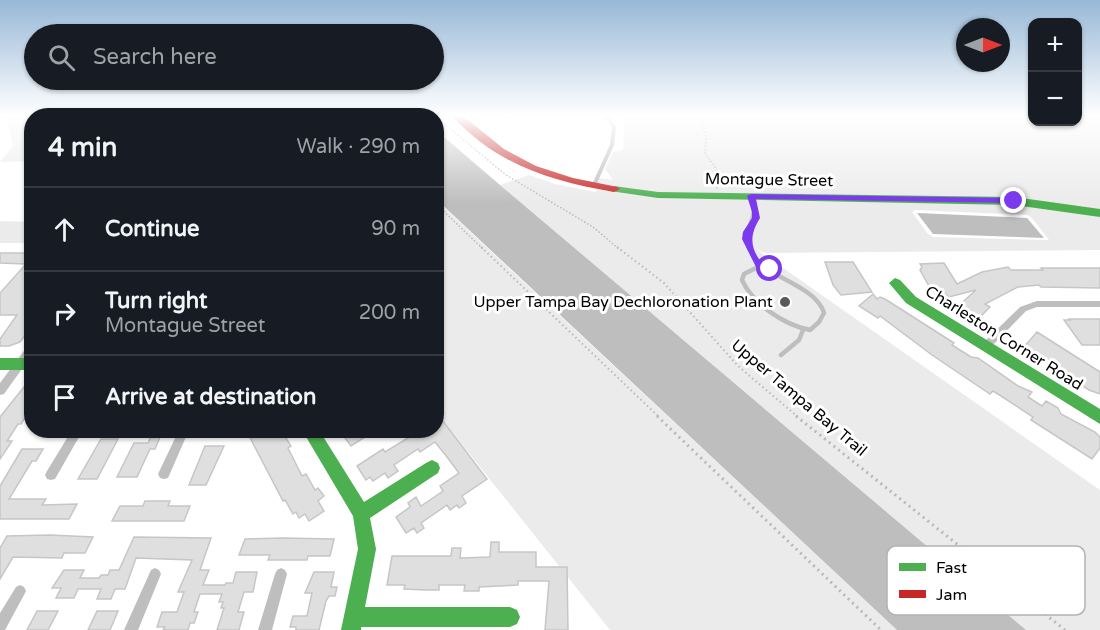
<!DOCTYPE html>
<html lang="en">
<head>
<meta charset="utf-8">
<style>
	body { margin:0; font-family:"Varela Round",sans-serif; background:#20242c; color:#f1f3f6 }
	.controls { position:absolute; right:18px; top:18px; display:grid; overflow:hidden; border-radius:12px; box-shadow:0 2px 4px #0004 }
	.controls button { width:54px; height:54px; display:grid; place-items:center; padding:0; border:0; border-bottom:2px solid #363941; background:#171b24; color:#f1f3f6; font:30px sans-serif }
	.compass { position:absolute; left:956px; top:18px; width:54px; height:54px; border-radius:50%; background:#171b24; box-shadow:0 2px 4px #0004; rotate:90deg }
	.stop { position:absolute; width:18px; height:18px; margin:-14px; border:4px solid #7c3aed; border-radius:50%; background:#fff }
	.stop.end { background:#7c3aed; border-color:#fff; box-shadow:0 2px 6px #0008 }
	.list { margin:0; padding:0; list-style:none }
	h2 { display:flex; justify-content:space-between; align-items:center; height:78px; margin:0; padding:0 24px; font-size:26px }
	h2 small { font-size:20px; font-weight:400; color:#9ea1a6 }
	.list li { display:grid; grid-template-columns:39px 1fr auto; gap:18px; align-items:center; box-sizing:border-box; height:84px; padding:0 24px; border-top:2px solid #363941 }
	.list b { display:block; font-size:22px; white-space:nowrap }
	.list p { margin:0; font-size:20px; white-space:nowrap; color:#9ea1a6 }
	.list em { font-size:20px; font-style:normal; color:#9ea1a6 }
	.icon { flex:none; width:33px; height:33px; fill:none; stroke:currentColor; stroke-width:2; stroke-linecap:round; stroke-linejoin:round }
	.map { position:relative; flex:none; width:1100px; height:630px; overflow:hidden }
	.search { position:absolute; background:#171b24; box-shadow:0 2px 4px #0004; left:24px; top:24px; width:420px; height:66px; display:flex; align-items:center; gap:15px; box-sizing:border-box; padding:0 21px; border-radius:33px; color:#9ea1a6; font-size:22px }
	.panel { position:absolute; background:#171b24; box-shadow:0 2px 4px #0004; left:24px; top:108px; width:420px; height:330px; border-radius:24px }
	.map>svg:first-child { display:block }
</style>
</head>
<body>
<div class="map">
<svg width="1100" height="630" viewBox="0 0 1100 630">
	<rect width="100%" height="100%" fill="#fff"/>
	<path fill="#ebebeb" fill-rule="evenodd" d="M9,115H85L32,116L31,161L0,162L13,146L7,120Z
		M617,115H1032V122H1078V115H1100V211L1012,198L658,193L597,183L598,178L613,180L605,169L613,152L623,150L625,121Z
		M529,175L555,184L596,192V189L659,198L1015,204L1100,216V250L765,253L756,249L1100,490V630H1026L500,185ZM915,210L1027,215L1032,218L1049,240L933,237L928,234L912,212Z
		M436,200L897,630H610L437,413Z
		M0,221L31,222V243H0Z"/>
	<path fill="#bebebe" d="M437,131L500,185L1026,630H897L437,200Z
		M917,213L1027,218L1044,238L933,234Z"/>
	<path fill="#dfdfdf" stroke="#c6c6c6" stroke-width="1.5" d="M0,253H32V326L20,342L9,346H0V339L17,315H0V293L26,264L0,263Z
		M825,262H853L872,292L841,295L833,285Z
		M944,263L957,284L982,272L1008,267L1011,270H1043L1041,268H1100V288L1041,287L1039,285L1018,287L985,304L990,307L978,319L955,309L976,290L949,297L943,292L936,294L929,286L920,270L922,267L920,264Z
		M873,294L877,299L880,297L885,299L954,343L952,345L971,357L978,358L1018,386L1032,392L1028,397L1042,406L1046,401L1058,408L1061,414L1095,432L1100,437V448L1092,459L1031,420L1033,417L1001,396L993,391L990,394L932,355L880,316L878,318L859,306Z
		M1069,319H1100V345H1082L1064,320H1070Z
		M1037,332L1100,372V394L1089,390L1023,348Z
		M32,377V419H24L21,424H18L7,441H12L0,459V417Z
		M436,412L487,479L462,496L466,503L459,508L457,505L450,510L447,505L421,523L424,528L417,533L414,528L406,533L396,517L410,507L408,503L416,497L421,506L443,491L440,486L459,473L447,457L435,442L420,452L418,449L394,465L398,471L388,478L385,473L373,481L370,477L366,480L357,466L383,449L385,452L421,430H436Z
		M154,430H163L155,449H150L137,477H117L134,443H148Z
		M246,430H281L291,446L288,448L302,476L306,474L315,490L318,488L324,496L318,501L324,511L309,521L305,514L299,518L296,512L293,514L285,500L283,501Z
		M350,430H376L351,446L345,438L352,434Z
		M101,439H118L97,479H78Z
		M205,446H224L206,485H189Z
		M22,449H43L36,461H32L9,499H46L42,505L77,504L69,519H0V486Z
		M145,501H170L168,506H190L184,521H112L120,506H143Z
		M50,535L93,537L85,553H64L62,558L13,557L0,579V548L7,536Z
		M134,537L211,538L200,570H209L203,585H225L226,583H233L236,572H257L253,592H244L238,612H244L239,630H217L224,608H221L223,602H219L222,594H200L194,612H198L194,623H190L188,630H163L165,627H157L162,612H177L184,592H178L192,560L136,558L125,589H115L111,599H97L101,589H78L74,598H56L61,588H52L64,570H84L80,578H99L101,575H108L110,570H119Z
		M245,539L283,538L334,539L330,556H308L307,560H268L270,555H239Z
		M491,542H499V552H536V567H567L568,630H545L549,581H518V585L479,587V591H464L465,585H439V590H425L404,589L405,585H387L392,556H451L452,548H461L460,558L490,557Z
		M314,572H334L331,587H337L335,596H329L326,601L319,630H296V627H290L293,616H307L312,593H305Z
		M37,611H58L48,630H27Z
		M97,611H118L110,630H88Z"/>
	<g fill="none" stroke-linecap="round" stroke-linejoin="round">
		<path stroke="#b9b9b9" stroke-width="1.5" stroke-dasharray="1.5 2" stroke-linecap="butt" d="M699,115L706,136L705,154L716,168L717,189
			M436,117L506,175L593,227L619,249
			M436,204L483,249"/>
		<path stroke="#b9b9b9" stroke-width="2" stroke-dasharray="1.5 3" stroke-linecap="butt" d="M481,247L659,417
			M617,247L664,283L738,366L798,417"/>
		<path stroke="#b9b9b9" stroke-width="3" stroke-dasharray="2 4" stroke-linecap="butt" d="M657,416L881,630
			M796,416L1065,630"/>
		<path stroke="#bebebe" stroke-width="4" d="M594,185L612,145L614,127L605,115
			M749,249C741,227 760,222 751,196"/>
		<path stroke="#bebebe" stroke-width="4.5" d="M749,247C752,254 756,262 763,267C779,278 818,291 824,313L819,322L810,330C784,325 753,304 742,280L744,274L760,266
			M781,355L799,340L803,330"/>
		<path fill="#bebebe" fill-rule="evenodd" d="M1037,301H1100V307H1037L1026,311L989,349H983L981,346L983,343L1020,307Z
			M32,343V355L4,394L0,395V383L29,344Z
			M72,430H83L55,479L51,480L47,479L45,475L47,471Z
			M179,430H189L168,478L164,479L160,478L158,474Z
			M155,568L159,570L161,574L138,630H124L151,570Z
			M281,568L285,570L287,574L272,630H258L275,574L277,570Z
			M20,585L24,587L26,591L24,595L5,630H0V613L16,587Z"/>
		<path fill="#4caf50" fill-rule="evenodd" d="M614,186L658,192L1014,197L1100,209V217L1014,205L658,198L610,191L608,189Z
			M895,278L900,280L916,297L1100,409V424L906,303L889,283Z
			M0,358H32V370H0Z
			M302,430H319L364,502L426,463L432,460L438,463L440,468L438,473L370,518L376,549L365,607H510L517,610L520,617L517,624L510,627H361V630H341L358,549L353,516Z"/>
		<path fill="#c62828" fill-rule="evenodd" d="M451,115H462L504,149L536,166L573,178L618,187L620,189L614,192C550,181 497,165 451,115Z"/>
	</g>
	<linearGradient id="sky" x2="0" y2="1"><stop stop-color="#97b8d7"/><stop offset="0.57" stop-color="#fff"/><stop offset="1" stop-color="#fff" stop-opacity="0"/></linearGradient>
	<rect width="1100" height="203" fill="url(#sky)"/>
	<path fill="#7c3aed" d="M751,194L1014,198L1018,201L1014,203L756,199L760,218C750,234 749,247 762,263C765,266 771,267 775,269L770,272L757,269L742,239L743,232L752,218V212L747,196Z"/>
	<circle fill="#595959" stroke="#fff" stroke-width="2" cx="785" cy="302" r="6"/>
	<g text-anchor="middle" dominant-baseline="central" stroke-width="6" stroke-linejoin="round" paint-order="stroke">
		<g font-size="16" fill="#000" stroke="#fff">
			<text transform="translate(769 180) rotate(1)">Montague Street</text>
			<text transform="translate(1004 338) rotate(32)">Charleston Corner Road</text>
			<text transform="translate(799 398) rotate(40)">Upper Tampa Bay Trail</text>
		</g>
		<g font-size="16" fill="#000" stroke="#fff" text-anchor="end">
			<text x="773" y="302">Upper Tampa Bay Dechloronation Plant</text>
		</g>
	</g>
	<rect x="887" y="546" width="198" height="69" rx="9" fill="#fff" stroke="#b2b2b2" stroke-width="1.5"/>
	<rect x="899" y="563" width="27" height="8" fill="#4caf50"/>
	<rect x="899" y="590" width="27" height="8" fill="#c62828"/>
	<g font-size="16" fill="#000">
		<text x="936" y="573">Fast</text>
		<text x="936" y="600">Jam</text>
	</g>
</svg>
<div class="controls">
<button>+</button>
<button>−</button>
</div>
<svg class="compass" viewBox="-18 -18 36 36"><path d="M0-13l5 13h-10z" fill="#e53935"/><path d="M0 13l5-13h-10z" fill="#9ea1a6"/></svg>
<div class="stop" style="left:770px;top:269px"></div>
<div class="stop end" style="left:1014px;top:201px"></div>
<div class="search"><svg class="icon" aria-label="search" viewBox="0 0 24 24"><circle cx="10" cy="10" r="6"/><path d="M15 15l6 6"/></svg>Search here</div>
<section class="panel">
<h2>4 min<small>Walk · 290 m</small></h2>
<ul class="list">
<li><svg class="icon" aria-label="ahead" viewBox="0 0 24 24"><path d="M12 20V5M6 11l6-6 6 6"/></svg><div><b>Continue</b></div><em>90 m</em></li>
<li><svg class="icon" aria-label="right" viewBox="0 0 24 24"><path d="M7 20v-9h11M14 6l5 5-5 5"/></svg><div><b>Turn right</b><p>Montague Street</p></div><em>200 m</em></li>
<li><svg class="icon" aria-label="arrive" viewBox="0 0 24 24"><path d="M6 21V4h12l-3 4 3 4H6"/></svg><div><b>Arrive at destination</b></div></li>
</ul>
</section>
</div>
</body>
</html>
